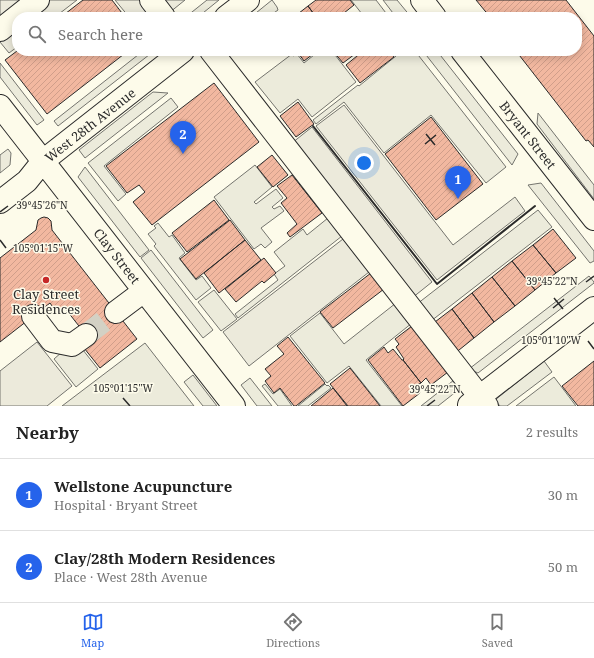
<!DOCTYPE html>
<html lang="en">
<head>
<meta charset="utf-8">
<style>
	body { margin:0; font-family:"Noto Serif",serif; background:#f2f2f2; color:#222 }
	.you { position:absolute; left:364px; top:163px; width:14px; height:14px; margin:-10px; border:3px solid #fff; border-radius:50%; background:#1a73e8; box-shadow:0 0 0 6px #1a73e833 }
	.badge { display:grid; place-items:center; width:26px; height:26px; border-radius:50%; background:#2563eb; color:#fff; font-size:13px; font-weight:700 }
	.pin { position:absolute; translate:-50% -33px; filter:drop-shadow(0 1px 2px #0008) }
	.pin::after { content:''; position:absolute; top:21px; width:14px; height:12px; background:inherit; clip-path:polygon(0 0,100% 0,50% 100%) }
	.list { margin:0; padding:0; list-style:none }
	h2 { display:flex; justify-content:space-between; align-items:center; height:52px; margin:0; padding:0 16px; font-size:17px }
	h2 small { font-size:13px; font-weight:400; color:#767676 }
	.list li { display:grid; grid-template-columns:26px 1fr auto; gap:12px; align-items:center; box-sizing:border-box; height:72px; padding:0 16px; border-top:1px solid #e0e0e0 }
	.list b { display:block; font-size:15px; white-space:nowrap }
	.list p { margin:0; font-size:13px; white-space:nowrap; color:#767676 }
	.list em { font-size:13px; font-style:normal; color:#767676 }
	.icon { flex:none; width:22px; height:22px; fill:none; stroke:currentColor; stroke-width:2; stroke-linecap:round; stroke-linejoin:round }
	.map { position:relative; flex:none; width:594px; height:406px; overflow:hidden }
	.search { position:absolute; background:#fff; box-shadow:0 2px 10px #0003; left:12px; right:12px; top:12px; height:44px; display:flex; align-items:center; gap:10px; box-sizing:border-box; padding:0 14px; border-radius:16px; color:#767676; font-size:15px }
	.sheet { height:196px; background:#fff }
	nav { display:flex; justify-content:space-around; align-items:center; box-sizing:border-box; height:56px; border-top:1px solid #e0e0e0; background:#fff; font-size:11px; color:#767676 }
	nav a { display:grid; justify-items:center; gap:2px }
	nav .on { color:#2563eb }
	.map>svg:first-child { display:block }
</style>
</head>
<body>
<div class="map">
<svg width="594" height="406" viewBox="0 0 594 406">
	<defs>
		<pattern id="building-hatch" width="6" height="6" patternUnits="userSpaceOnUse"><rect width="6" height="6" fill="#f2b8a0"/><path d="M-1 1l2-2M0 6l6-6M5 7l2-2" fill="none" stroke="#d09e8a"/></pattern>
	</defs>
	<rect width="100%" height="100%" fill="#fdfbea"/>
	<path fill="#ecebdb" stroke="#74746e" d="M207,0H219L198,17L187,16Z
		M272,0L277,7L278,10L268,17H251Z
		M351,0H376L389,17H363L361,15L362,14Z
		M383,0H397L411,17H396Z
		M143,51H154L58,126L54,121Z
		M319,51H332L356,82L312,117L298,99L280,113L255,82L292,54L293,56L297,54L304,63Z
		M392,51H415L506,167L486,183L431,115L384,153L344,102L316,124L313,120L358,85L359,86L396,56Z
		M423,51H437L518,154L512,165Z
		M0,63L44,120L37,125L0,77Z
		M153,92L168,93L85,158L79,150Z
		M171,98L178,107L104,166L126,194L118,201L88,163Z
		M538,113L594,185V199L537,124Z
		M255,165L272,187L254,202L256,204L276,189L283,198L272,207L274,209L280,206L284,211L261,228L272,242L265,248L261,244L254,249L214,197Z
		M85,167L149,250L140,257L78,177Z
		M541,183L594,251V261L590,263L528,185Z
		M538,210L552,227L431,321L417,304Z
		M328,218L342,236L238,318L235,314L278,280L274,274L285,266L274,252L303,229L307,235Z
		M158,223L169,237L172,235L185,253L179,258L196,280L202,276L211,288L196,300L154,246L156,244L148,234L156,228L154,226Z
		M151,250L213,330L203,338L141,258Z
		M589,276L594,282V283L478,373L469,369Z
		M214,290L237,319L221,331L198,302Z
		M396,303L412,323L366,360L402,406H381L349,366L327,383L290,336L320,313L344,344Z
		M145,343L194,406H62Z
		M83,350L98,369L76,387L54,359L62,352Z
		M544,361L552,372L507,406H500L495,400Z
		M193,375L217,406H203L184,382Z
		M554,377L576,406H516Z
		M250,378L272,406H257L241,385Z
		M454,380L457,391L438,406H421Z
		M265,384L273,394L280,389L292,406H278L262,386Z
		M325,384L327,386L328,385L331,388L308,406H298Z"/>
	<path fill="#eceadb" stroke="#74746e" d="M0,0H77L55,17H17V47L9,53L0,42Z
		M115,0H185L164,17H129Z
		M344,105L453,245L515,197L525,211L437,280L316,126Z
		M312,127L432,282L402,306L282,151Z
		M8,149L11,153L10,165L0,173V155Z
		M343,239L369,272L249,366L223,332Z
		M37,342L72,386L47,406H0V371Z"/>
	<path fill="url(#building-hatch)" stroke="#2b2b2b" d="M83,0H112L125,17H61Z
		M316,0H350L354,5L339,17H316L308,6Z
		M476,0H566L594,36V147L588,140L586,141L516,51H577V17H490Z
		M308,6L316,17H294Z
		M17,51H128L47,114L5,60Z
		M302,51H317L304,61L299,54Z
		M333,51H359L343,63Z
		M363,51H390L394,57L360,83L346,65Z
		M214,83L259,142L152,225L133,202L145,192L139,185L127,193L106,166Z
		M298,102L314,124L296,137L280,116Z
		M431,117L483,184L436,220L385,154Z
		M272,155L288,175L273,187L257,167Z
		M292,175L322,213L290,237L287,233L297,224L281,203L287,198L277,186Z
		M214,200L229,220L187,252L172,233Z
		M44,217L48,218L51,221L52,230L137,339L100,368L84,348L86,335L64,307L57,313L50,303L0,342V258L36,230L38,220L41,218Z
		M230,220L245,240L196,279L180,259Z
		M553,229L576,258L556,273L533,245Z
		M245,240L261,260L219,293L204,273Z
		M533,245L556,273L535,290L512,261Z
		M264,258L276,273L264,283L262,281L236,302L225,289Z
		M512,261L535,290L515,306L492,277Z
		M371,273L384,289L333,328L320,312Z
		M492,277L515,306L494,322L472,293Z
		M472,293L494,322L474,338L452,309Z
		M452,309L474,338L454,354L431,325Z
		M412,326L448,372L431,385L426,378L421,383L403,360L404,359L396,347L399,344L395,339Z
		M288,337L325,383L296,406H294L280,388L274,393L265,381L271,376L265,369L284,354L277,346Z
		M384,347L388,353L393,349L402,360H403L421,383L415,386L420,393L403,406L368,360Z
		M594,361V406H578L562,386Z
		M350,368L380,406H348L330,384Z
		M333,388L347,406H311Z"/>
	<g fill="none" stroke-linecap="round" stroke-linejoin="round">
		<path stroke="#d3d1c4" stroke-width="22" stroke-dasharray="22 11" stroke-linecap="butt" d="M86,335L116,312"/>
		<g stroke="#2b2b2b" stroke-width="24">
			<path id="minor" d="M151,0L164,17
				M422,0L435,17
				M226,17L248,0
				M0,30L38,0
				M211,51L487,406
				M462,51L594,219
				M0,106L234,406
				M0,202L27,181L43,161L183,51
				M116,312L144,291
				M33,316L52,341L72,345L86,335
				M469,405L594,308"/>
		</g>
		<use href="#minor" stroke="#fdfbea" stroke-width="22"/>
		<path stroke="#2b2b2b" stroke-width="2" d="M313,126L437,284L535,206"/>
	</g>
	<path fill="none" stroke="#2b2b2b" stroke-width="1.5" d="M426,134L435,145M425,144L436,135M0,212L8,206M0,240L6,248M586,282L594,276M554,298L563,309M553,308L564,299M588,341L594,349M123,398L130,406M427,406L435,400"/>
	<circle fill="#c62828" stroke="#fdfbea" stroke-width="1.5" cx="46" cy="280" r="4"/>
	<g text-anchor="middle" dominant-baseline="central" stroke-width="3" stroke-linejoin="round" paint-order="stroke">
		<g font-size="13" fill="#2b2b2b" stroke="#fdfbea">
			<text transform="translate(90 125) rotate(-38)">West 28th Avenue</text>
			<text transform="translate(528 135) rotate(52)">Bryant Street</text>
			<text transform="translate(117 256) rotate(52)">Clay Street</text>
		</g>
		<g font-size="13" fill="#2b2b2b" stroke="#fdfbea">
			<text x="46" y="294">Clay Street<tspan x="46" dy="15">Residences</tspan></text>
		</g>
	</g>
	<g font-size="10" text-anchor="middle" fill="#2b2b2b" stroke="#fdfbea" stroke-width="3" stroke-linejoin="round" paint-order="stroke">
		<text x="42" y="209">39°45'26"N</text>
		<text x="43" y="252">105°01'15"W</text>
		<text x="552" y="285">39°45'22"N</text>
		<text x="551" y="344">105°01'10"W</text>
		<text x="123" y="392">105°01'15"W</text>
		<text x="435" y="393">39°45'22"N</text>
	</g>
</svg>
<div class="you"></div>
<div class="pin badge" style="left:458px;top:199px">1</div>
<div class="pin badge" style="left:183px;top:154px">2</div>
<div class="search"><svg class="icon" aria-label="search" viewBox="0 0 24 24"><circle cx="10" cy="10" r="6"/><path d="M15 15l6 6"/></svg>Search here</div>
</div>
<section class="sheet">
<h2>Nearby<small>2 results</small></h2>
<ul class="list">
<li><span class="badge">1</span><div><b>Wellstone Acupuncture</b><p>Hospital · Bryant Street</p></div><em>30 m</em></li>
<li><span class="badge">2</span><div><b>Clay/28th Modern Residences</b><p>Place · West 28th Avenue</p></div><em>50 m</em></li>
</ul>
</section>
<nav>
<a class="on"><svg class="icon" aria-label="map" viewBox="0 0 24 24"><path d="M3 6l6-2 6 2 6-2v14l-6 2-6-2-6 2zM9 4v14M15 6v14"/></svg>Map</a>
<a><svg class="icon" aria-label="directions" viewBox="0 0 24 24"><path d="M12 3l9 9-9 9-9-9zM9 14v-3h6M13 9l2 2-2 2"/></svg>Directions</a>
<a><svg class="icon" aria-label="saved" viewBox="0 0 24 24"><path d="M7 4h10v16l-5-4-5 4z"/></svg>Saved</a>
</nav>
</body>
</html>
